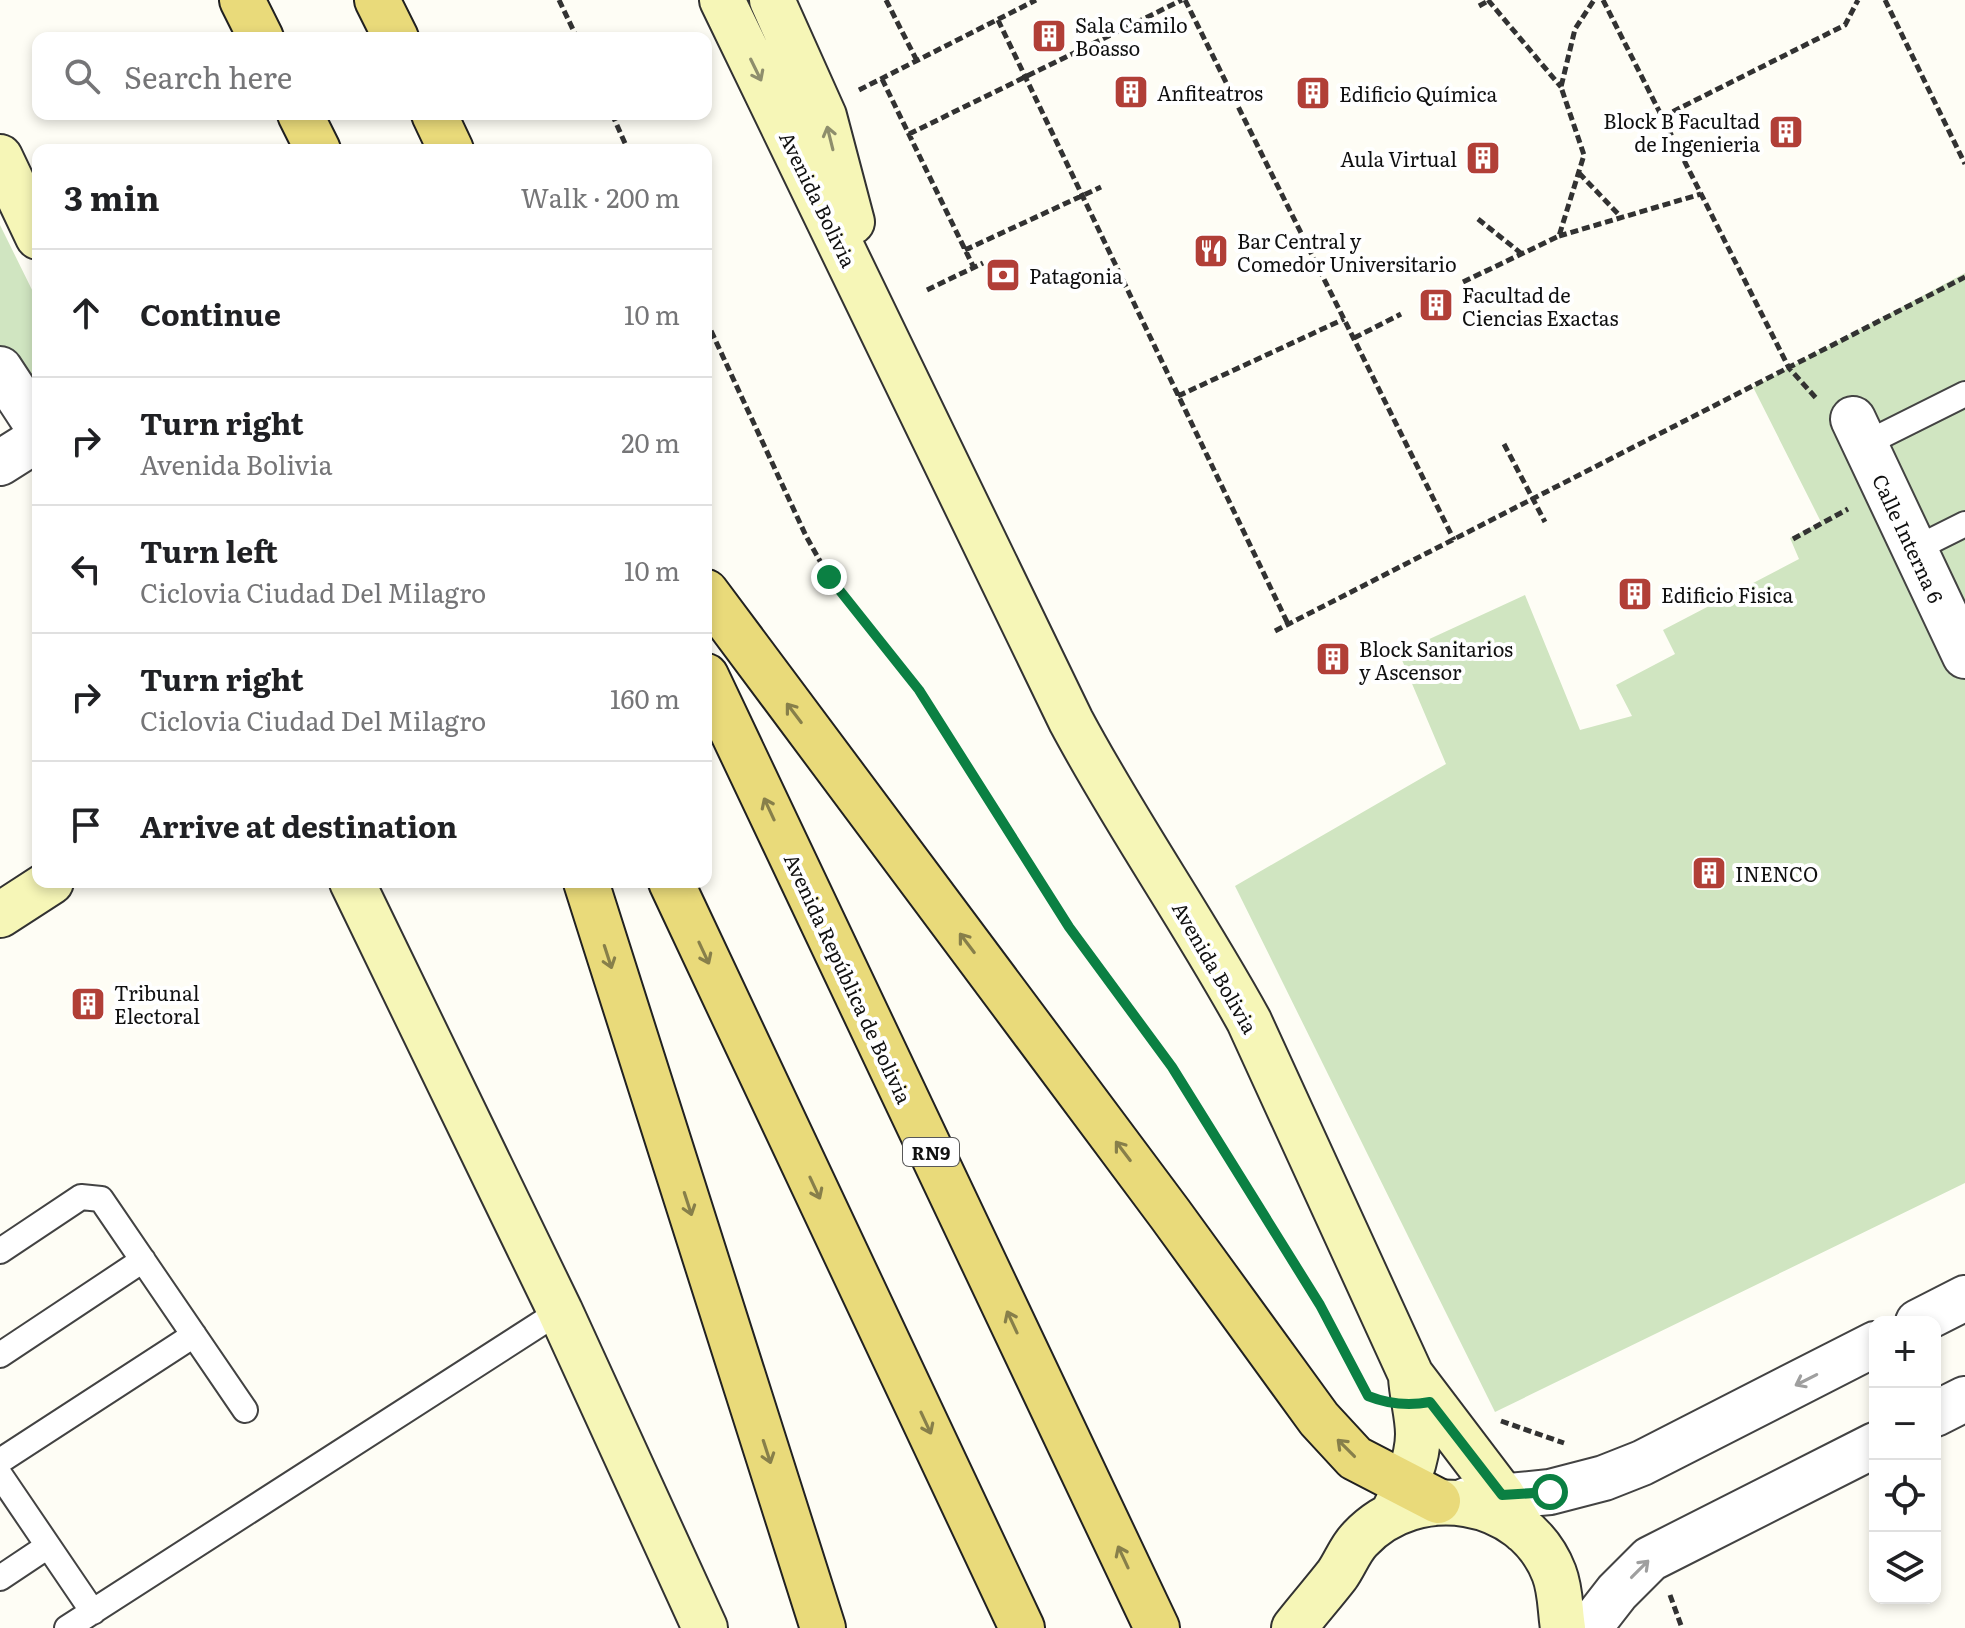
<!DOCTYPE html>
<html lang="en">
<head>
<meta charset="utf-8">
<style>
	body { margin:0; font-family:Literata,serif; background:#f6f6f6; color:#202124 }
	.controls { position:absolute; right:24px; bottom:24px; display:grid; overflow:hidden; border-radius:16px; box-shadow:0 4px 12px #0003 }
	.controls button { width:72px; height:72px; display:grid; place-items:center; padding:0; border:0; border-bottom:2px solid #e0e0e0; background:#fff; color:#202124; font:40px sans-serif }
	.stop { position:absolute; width:24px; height:24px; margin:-18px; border:6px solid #0b8043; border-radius:50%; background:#fff }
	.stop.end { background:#0b8043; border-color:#fff; box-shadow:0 2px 8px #0008 }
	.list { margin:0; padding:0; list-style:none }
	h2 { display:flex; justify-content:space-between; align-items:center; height:104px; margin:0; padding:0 32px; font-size:34px }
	h2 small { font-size:26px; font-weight:400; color:#757577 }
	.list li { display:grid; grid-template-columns:52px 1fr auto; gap:24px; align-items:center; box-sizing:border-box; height:128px; padding:0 32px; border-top:2px solid #e0e0e0 }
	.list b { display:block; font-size:30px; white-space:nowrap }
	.list p { margin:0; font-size:26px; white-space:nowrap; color:#757577 }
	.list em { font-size:26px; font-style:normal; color:#757577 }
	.icon { flex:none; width:44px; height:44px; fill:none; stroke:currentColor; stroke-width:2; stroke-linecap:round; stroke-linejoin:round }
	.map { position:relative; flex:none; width:1965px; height:1628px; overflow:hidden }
	.search { position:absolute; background:#fff; box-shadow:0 4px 12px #0003; left:32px; top:32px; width:680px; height:88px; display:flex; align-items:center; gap:20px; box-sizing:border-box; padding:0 28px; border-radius:16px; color:#757577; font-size:30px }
	.panel { position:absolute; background:#fff; box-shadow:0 4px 12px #0003; left:32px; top:144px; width:680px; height:744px; border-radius:16px }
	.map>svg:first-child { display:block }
</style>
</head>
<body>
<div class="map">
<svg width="1965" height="1628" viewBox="0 0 1965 1628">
	<rect width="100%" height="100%" fill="#fefdf5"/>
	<path fill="#d0e5c1" d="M0,225L38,302V409L0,350Z
		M1965,273V1183L1495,1412L1235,886L1446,764L1399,653L1525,595L1580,730L1632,716L1616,685L1675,654L1663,630L1799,559L1790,538L1821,522L1753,387Z"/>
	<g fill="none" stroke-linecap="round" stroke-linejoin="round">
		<g stroke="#434343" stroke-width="28">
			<path id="lane" d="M1865,444L1965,394
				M1915,549L1965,524
				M0,1251L81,1197L101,1199L245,1410
				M0,1355L143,1260
				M0,1461L194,1335
				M0,1475L93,1612
				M0,1578L48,1546
				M67,1628L560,1311"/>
		</g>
		<g stroke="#434343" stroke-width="48">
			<path id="street" d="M0,369L38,427
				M1853,419L1965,656
				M0,463L38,439
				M1918,1322L1965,1298
				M1935,1414L1965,1399
				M1467,1500L1550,1492L1604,1478L1642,1463L1875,1344
				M1589,1628L1617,1592L1650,1559L1875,1445"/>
		</g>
		<g stroke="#323232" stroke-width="48">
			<path id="secondary" d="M722,0L1071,721C1126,824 1193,919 1249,1021L1411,1375L1502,1495L1523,1530
				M772,0L824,116L852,222
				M0,157L38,237
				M352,882L560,1311L705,1628
				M0,915L51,882
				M1393,1513C1404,1490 1418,1461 1418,1434C1418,1416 1412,1396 1411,1377
				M1294,1628C1308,1610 1323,1593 1337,1575C1345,1564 1350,1549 1360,1539C1416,1479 1524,1495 1554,1573C1561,1591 1560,1610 1563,1628"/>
		</g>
		<g stroke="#212121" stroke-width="48">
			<path id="primary" d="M242,0L261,38
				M377,0L396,38
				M300,114L318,150
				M434,114L451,150
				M706,592L1170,1214L1319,1419L1355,1458L1438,1501
				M706,676L1157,1628
				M586,882L823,1628
				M671,882L1022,1628"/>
		</g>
		<path stroke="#323232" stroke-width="5" stroke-dasharray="8 4" stroke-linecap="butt" d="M559,0L577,38
			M886,0L917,61
			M1185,0L1454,540
			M1488,0L1561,87
			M1603,0L1789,368L1816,398
			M1885,0L1965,164
			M1479,6L1490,0
			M998,20L1288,624
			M882,79L974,268
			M859,90L1036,0
			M612,114L628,150
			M1662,117L1845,25L1858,0
			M909,134L1182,0
			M1579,173L1622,218
			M1478,219L1522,254
			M1559,236L1701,194
			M965,250L1101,187
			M1463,282L1559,236L1584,155L1561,87L1575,29L1594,0
			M927,290L983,263
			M706,320L806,536L829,577L919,690L1069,927L1172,1067L1320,1305L1368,1395
			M1354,338L1401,314
			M1178,396L1344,319
			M1504,444L1545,522
			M1793,539L1848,509
			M1275,631L1965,277
			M1501,1421L1564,1443
			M1670,1595L1682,1628"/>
		<use href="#lane" stroke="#fff" stroke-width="24"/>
		<use href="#street" stroke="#fff" stroke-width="44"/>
		<use href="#secondary" stroke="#f6f6b7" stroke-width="44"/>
		<use href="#primary" stroke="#e9da7a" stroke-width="44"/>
	</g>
	<defs><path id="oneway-shaft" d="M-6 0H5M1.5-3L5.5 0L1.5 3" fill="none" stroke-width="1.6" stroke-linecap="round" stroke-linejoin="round" transform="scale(2)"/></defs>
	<g stroke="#8e8e6c">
		<use href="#oneway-shaft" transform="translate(756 70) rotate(64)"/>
		<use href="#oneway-shaft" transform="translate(830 138) rotate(-104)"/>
	</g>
	<g stroke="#877f4a">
		<use href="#oneway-shaft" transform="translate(794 713) rotate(-127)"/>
		<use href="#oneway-shaft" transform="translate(769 809) rotate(-115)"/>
		<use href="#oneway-shaft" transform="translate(967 943) rotate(-127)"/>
		<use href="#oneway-shaft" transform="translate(704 953) rotate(65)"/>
		<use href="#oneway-shaft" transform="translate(608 957) rotate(72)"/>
		<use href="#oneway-shaft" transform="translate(1123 1151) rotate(-127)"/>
		<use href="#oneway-shaft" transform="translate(815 1188) rotate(65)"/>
		<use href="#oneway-shaft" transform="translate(688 1204) rotate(72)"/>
		<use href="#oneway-shaft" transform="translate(1012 1322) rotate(-115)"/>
		<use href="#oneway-shaft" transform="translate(926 1423) rotate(65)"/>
		<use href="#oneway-shaft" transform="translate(1346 1448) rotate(-135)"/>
		<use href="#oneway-shaft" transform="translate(767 1452) rotate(72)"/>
		<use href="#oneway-shaft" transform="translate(1123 1557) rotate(-115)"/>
	</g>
	<g stroke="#9f9f9f">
		<use href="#oneway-shaft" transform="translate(1806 1380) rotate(153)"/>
		<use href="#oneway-shaft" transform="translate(1640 1569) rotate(-45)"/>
	</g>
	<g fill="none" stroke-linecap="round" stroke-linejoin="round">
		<path stroke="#0b8043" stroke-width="10" d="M829,577L919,690L1069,927L1172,1067L1320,1305L1368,1396C1388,1404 1409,1406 1430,1402L1502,1495L1550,1492"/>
	</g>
	<defs>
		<g id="building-square" transform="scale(1.8)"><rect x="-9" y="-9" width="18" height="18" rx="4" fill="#b13f37" stroke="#fff"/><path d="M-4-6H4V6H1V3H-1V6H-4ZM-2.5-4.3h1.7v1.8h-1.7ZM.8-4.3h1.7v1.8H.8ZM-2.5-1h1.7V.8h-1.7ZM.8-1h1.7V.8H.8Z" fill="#fff"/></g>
		<g id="restaurant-square" transform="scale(1.8)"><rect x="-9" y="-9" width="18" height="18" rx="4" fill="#b13f37" stroke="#fff"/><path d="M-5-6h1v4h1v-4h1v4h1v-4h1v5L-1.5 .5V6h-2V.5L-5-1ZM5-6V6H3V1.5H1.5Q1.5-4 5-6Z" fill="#fff"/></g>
		<g id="bank-square" transform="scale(1.8)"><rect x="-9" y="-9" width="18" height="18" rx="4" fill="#b13f37" stroke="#fff"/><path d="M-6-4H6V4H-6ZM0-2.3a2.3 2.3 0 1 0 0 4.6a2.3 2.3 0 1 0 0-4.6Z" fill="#fff"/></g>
	</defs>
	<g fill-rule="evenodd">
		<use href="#building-square" x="1049" y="36"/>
		<use href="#building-square" x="1131" y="92"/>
		<use href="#building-square" x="1313" y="93"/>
		<use href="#building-square" x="1786" y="132"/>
		<use href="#building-square" x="1483" y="158"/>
		<use href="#restaurant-square" x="1211" y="251"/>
		<use href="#bank-square" x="1003" y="275"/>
		<use href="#building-square" x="1436" y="305"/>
		<use href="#building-square" x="1635" y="594"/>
		<use href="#building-square" x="1333" y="659"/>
		<use href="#building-square" x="1709" y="873"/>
		<use href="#building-square" x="88" y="1004"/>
	</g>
	<g text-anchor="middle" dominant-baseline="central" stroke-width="8" stroke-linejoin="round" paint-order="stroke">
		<rect fill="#fff" stroke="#585858" stroke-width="2" x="903" y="1138" width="56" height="28" rx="6"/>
		<g font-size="18" font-weight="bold" fill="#101010">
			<text x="931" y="1152">RN9</text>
		</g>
		<g font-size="20" fill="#101010" stroke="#fff" text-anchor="start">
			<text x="1075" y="24">Sala Camilo<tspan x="1075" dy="23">Boasso</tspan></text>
			<text x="1157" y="92">Anfiteatros</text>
			<text x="1339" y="93">Edificio Química</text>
			<text x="1760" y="120" text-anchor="end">Block B Facultad<tspan x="1760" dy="23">de Ingenieria</tspan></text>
			<text x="1457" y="158" text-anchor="end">Aula Virtual</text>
			<text x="1237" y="240">Bar Central y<tspan x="1237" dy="23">Comedor Universitario</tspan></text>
			<text x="1029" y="275">Patagonia</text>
			<text x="1462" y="294">Facultad de<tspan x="1462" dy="23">Ciencias Exactas</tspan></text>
			<text x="1661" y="594">Edificio Fisica</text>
			<text x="1359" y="648">Block Sanitarios<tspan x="1359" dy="23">y Ascensor</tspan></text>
			<text x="1735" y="873">INENCO</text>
			<text x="114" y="992">Tribunal<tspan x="114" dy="23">Electoral</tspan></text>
		</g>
		<g font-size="20" fill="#101010" stroke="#fff">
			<text transform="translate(819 199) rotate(64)">Avenida Bolivia</text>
			<text transform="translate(1909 538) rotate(65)">Calle Interna 6</text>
			<text transform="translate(1216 967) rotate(60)">Avenida Bolivia</text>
			<text transform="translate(849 978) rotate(65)">Avenida República de Bolivia</text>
		</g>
	</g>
</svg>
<div class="controls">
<button>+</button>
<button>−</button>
<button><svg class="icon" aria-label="locate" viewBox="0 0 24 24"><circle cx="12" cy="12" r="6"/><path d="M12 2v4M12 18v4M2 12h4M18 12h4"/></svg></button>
<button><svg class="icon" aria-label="layers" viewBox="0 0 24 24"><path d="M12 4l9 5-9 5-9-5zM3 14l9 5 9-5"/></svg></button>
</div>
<div class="stop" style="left:1550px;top:1492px"></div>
<div class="stop end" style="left:829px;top:577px"></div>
<div class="search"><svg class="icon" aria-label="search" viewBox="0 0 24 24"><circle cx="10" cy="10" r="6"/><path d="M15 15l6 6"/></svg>Search here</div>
<section class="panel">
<h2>3 min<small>Walk · 200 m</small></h2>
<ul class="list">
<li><svg class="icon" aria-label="ahead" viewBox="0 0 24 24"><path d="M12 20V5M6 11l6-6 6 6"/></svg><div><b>Continue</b></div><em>10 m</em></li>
<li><svg class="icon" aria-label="right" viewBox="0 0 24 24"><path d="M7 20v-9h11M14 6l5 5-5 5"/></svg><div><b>Turn right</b><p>Avenida Bolivia</p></div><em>20 m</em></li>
<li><svg class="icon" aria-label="left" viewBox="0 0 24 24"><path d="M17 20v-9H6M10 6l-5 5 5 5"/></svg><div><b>Turn left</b><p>Ciclovia Ciudad Del Milagro</p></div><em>10 m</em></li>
<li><svg class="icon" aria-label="right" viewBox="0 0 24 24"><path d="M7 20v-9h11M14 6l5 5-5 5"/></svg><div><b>Turn right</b><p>Ciclovia Ciudad Del Milagro</p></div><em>160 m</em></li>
<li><svg class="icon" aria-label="arrive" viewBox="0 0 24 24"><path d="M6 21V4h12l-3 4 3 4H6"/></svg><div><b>Arrive at destination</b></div></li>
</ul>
</section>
</div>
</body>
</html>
